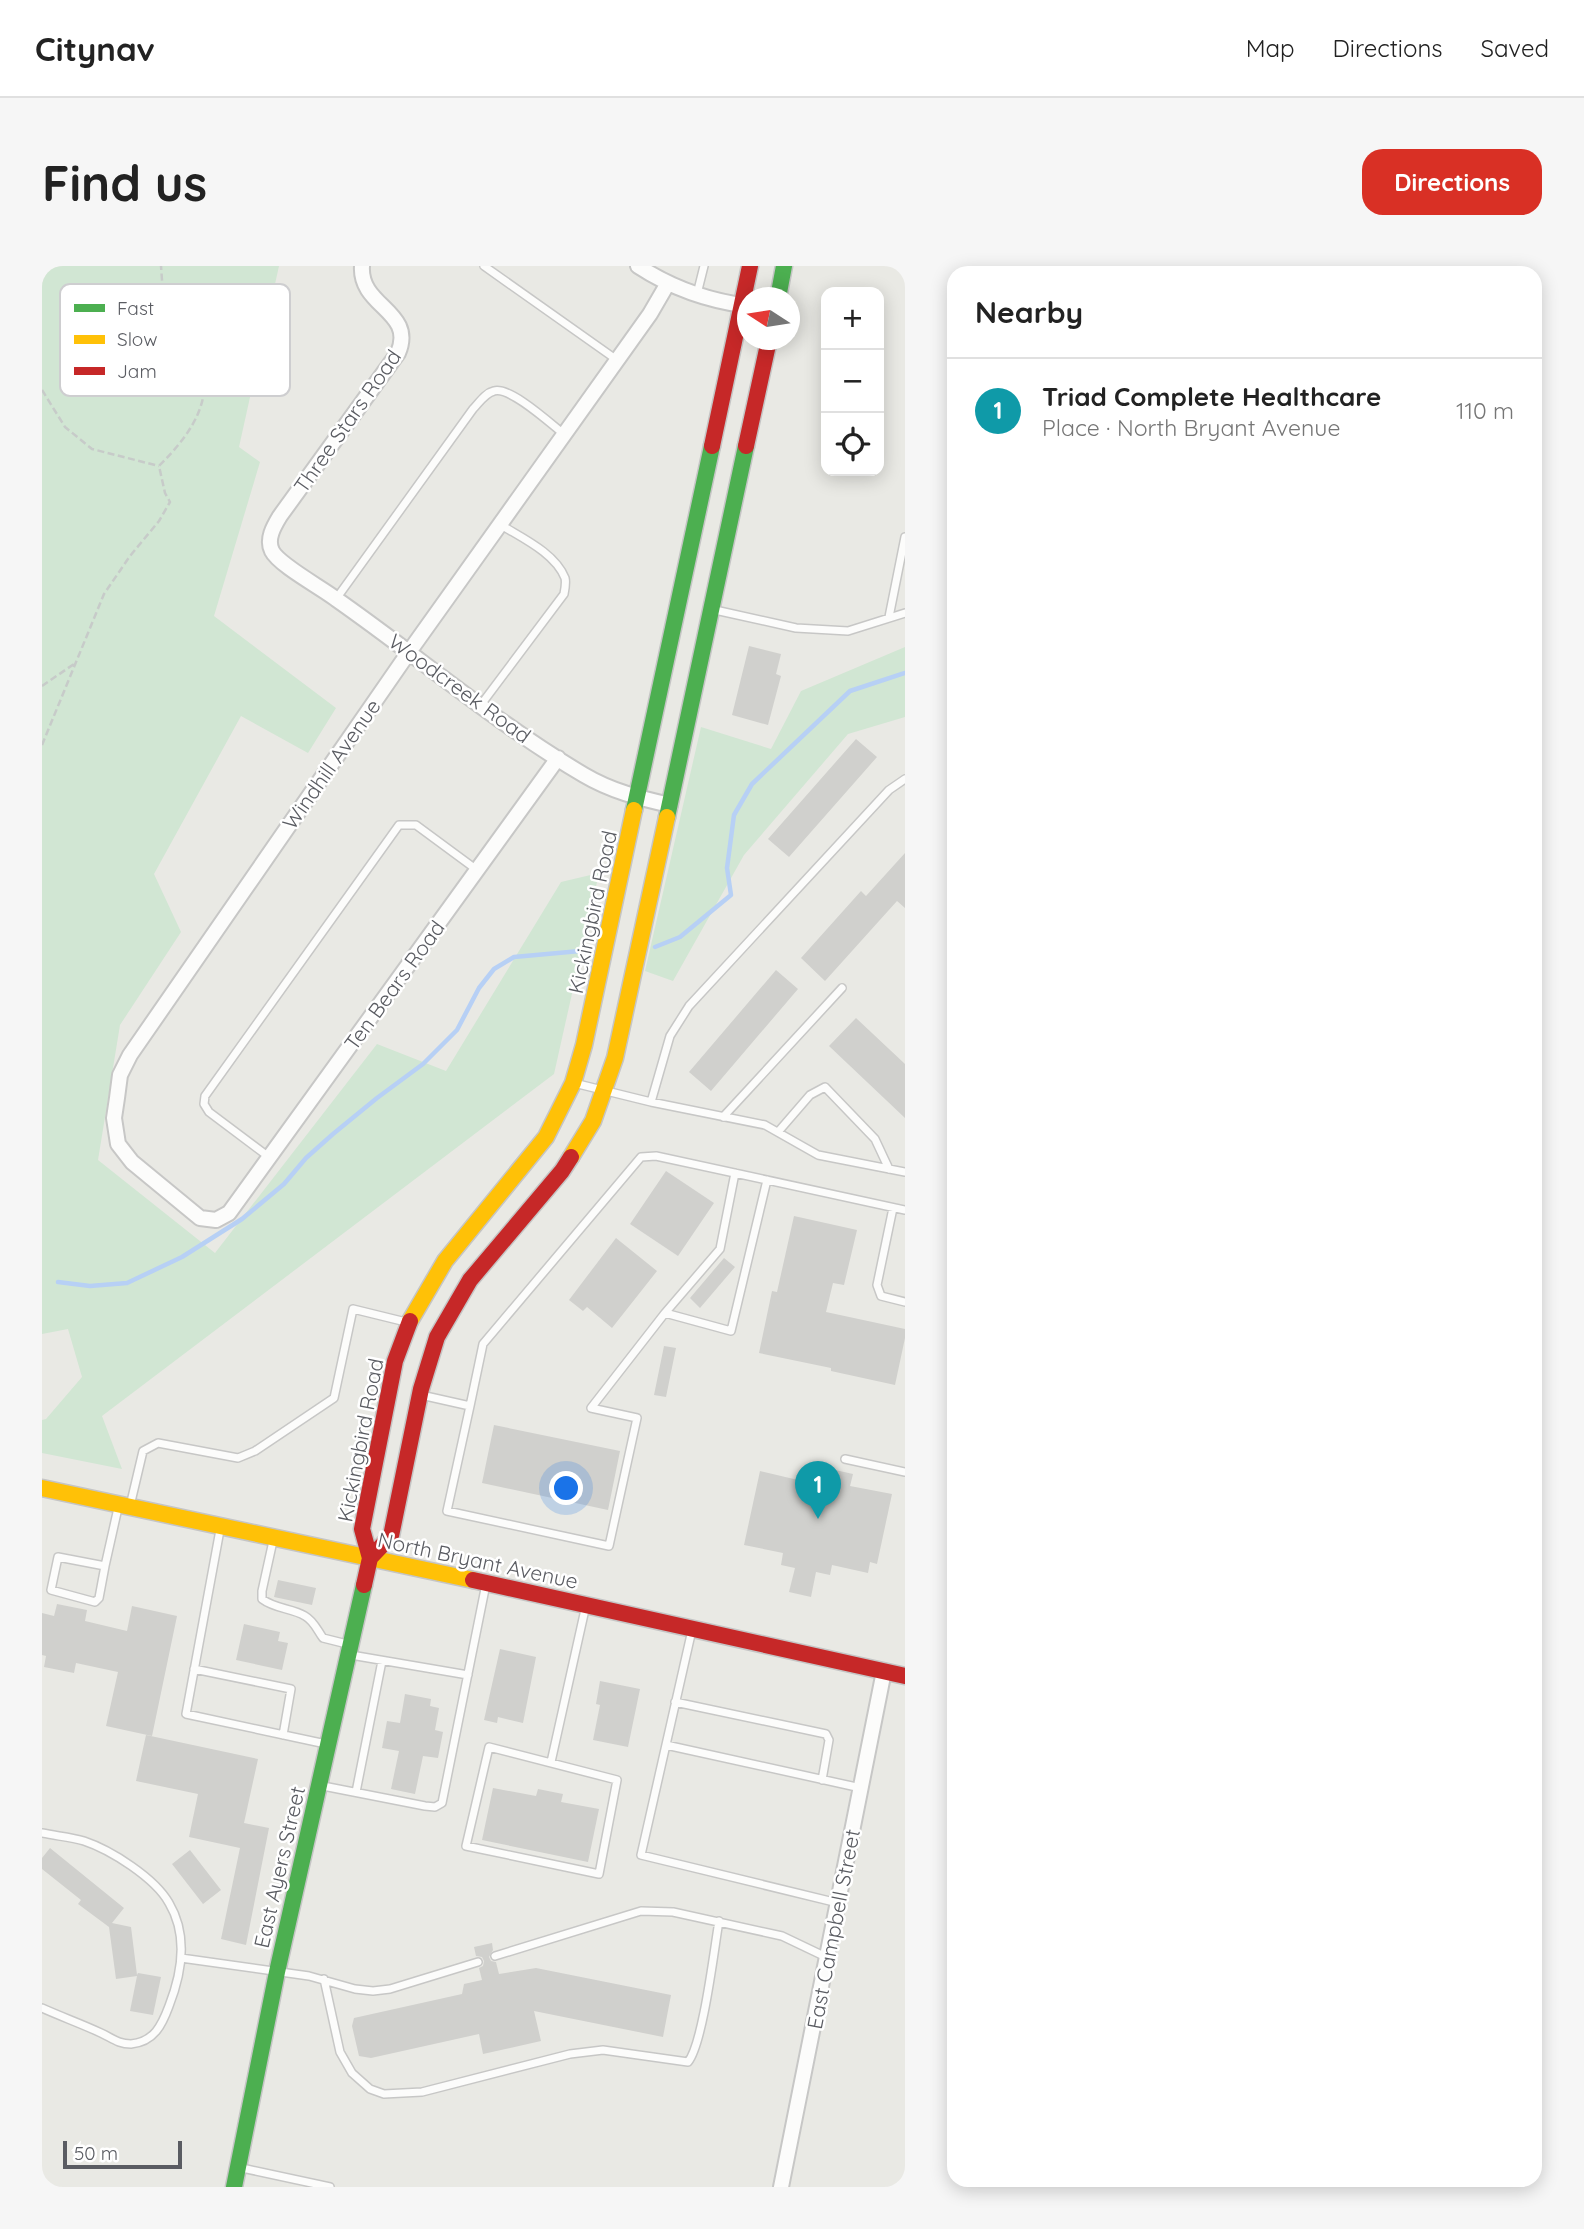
<!DOCTYPE html>
<html lang="en">
<head>
<meta charset="utf-8">
<style>
	body { margin:0; font-family:Quicksand,sans-serif; background:#f6f6f6; color:#222 }
	.controls { position:absolute; right:21px; top:21px; display:grid; overflow:hidden; border-radius:14px; box-shadow:0 4px 18px #0003 }
	.controls button { width:63px; height:63px; display:grid; place-items:center; padding:0; border:0; border-bottom:2px solid #e0e0e0; background:#fff; color:#222; font:35px sans-serif }
	.compass { position:absolute; left:695px; top:21px; width:63px; height:63px; border-radius:50%; background:#fff; box-shadow:0 4px 18px #0003; rotate:282deg }
	.scale { position:absolute; left:21px; bottom:18px; width:119px; box-sizing:border-box; padding-left:7px; border:4px solid #5a5c62; border-top:0; font-size:19px; line-height:24px; white-space:nowrap; color:#5a5c62; -webkit-text-stroke:5px #fff; paint-order:stroke }
	.you { position:absolute; left:525px; top:1223px; width:24px; height:24px; margin:-18px; border:5px solid #fff; border-radius:50%; background:#1a73e8; box-shadow:0 0 0 10px #1a73e833 }
	.badge { display:grid; place-items:center; width:46px; height:46px; border-radius:50%; background:#d93025; color:#fff; font-size:23px; font-weight:700 }
	.pin { position:absolute; translate:-50% -58px; filter:drop-shadow(0 2px 4px #0008) }
	.pin::after { content:''; position:absolute; top:37px; width:24px; height:21px; background:inherit; clip-path:polygon(0 0,100% 0,50% 100%) }
	.list { margin:0; padding:0; list-style:none }
	h2 { display:flex; justify-content:space-between; align-items:center; height:91px; margin:0; padding:0 28px; font-size:30px }
	h2 small { font-size:23px; font-weight:400; color:#767676 }
	.list li { display:grid; grid-template-columns:46px 1fr auto; gap:21px; align-items:center; box-sizing:border-box; height:105px; padding:0 28px; border-top:2px solid #e0e0e0 }
	.list b { display:block; font-size:26px; white-space:nowrap }
	.list p { margin:0; font-size:23px; white-space:nowrap; color:#767676 }
	.list em { font-size:23px; font-style:normal; color:#767676 }
	.icon { flex:none; width:38px; height:38px; fill:none; stroke:currentColor; stroke-width:2; stroke-linecap:round; stroke-linejoin:round }
	.map { position:relative; flex:none; width:863px; height:1921px; overflow:hidden; border-radius:21px }
	header { display:flex; align-items:center; gap:42px; box-sizing:border-box; height:98px; padding:0 35px; background:#fff; border-bottom:2px solid #e0e0e0 }
	header strong { font-size:33px }
	nav { display:flex; gap:38px; margin-inline-start:auto; font-size:24px }
	.intro { display:flex; align-items:center; justify-content:space-between; box-sizing:border-box; height:168px; padding:0 42px }
	h1 { margin:0; font-size:49px }
	.button { padding:18px 32px; border-radius:21px; background:#d93025; color:#fff; font-size:24px; font-weight:700 }
	main { display:flex; gap:42px; padding:0 42px }
	aside { flex:1; background:#fff; border-radius:21px; box-shadow:0 4px 18px #0003 }
	.map>svg:first-child { display:block }
</style>
</head>
<body>
<header>
<strong>Citynav</strong>
<nav><a>Map</a><a>Directions</a><a>Saved</a></nav>
</header>
<div class="intro"><h1>Find us</h1><a class="button">Directions</a></div>
<main>
<div class="map">
<svg width="863" height="1921" viewBox="0 0 863 1921">
	<rect width="100%" height="100%" fill="#e9e9e4"/>
	<path fill="#d1e6d3" d="M0,0H237L197,181L218,196L172,350L294,442L266,487L199,450L112,608L139,666L78,759L56,894L173,987L335,778L404,805L519,616L557,607L512,808L60,1150L80,1203L0,1187V1154L4,1153L40,1111L26,1063L0,1068Z
		M863,381V451L806,468L702,589L631,715L603,705L659,461L729,483L759,425Z"/>
	<g fill="none" stroke-linecap="round" stroke-linejoin="round">
		<path stroke="#b7d0f5" stroke-width="4.5" d="M613,681L638,671L689,629L685,602L692,549L710,518L808,425L863,407
			M16,1016L48,1020L85,1017L140,991L200,953L242,918L264,892L291,868L335,832L381,798L415,764L437,722L452,703L472,691L549,684"/>
	</g>
	<path fill="#d0d0cd" d="M707,380L739,388L734,408L739,410L726,459L690,449Z
		M814,473L835,491L747,591L726,573Z
		M863,587V642L855,635L783,715L759,692L819,625L824,630Z
		M734,704L756,723L669,825L647,806Z
		M814,752L863,798V852L787,780Z
		M624,905L672,937L636,990L588,958Z
		M752,950L815,964L802,1019L791,1017L784,1046L863,1063V1072L853,1119L789,1105V1102L717,1087L730,1025L735,1026Z
		M574,972L615,1005L570,1062L545,1041L541,1045L527,1034Z
		M682,992L693,1001L658,1042L648,1032Z
		M622,1080L634,1082L624,1131L612,1129Z
		M452,1159L578,1185L566,1244L440,1217Z
		M771,1199L811,1208L808,1220L850,1228L835,1298L828,1296L826,1307L790,1299L788,1309L774,1306L769,1331L747,1326L753,1302L739,1299L741,1287L702,1279L718,1205L756,1214L758,1206L769,1208Z
		M236,1314L274,1322L270,1339L232,1331Z
		M15,1338L45,1344L43,1355L85,1365L90,1340L135,1350L110,1470L64,1460L76,1406L34,1397L32,1407L2,1401L4,1390L0,1389V1347L12,1350Z
		M202,1358L238,1366L236,1375L246,1377L240,1404L194,1394Z
		M458,1383L494,1391L481,1457L456,1451L455,1457L442,1454Z
		M558,1415L598,1423L586,1481L551,1474L558,1439L554,1438Z
		M363,1428L389,1433L388,1440L397,1442L393,1464L401,1466L396,1492L381,1490L373,1528L349,1523L357,1485L340,1482L345,1455L358,1457Z
		M104,1469L216,1493L202,1557L227,1562L204,1679L179,1673L198,1582L147,1571L156,1528L94,1515Z
		M451,1522L494,1530L496,1523L521,1528L519,1536L557,1543L546,1596L440,1574Z
		M8,1582L82,1642L70,1657L89,1661L95,1709L96,1707L119,1711L111,1749L88,1745L95,1710L74,1713L67,1661L36,1638L39,1634L0,1603V1592Z
		M148,1584L179,1624L161,1638L130,1598Z
		M450,1677L451,1684L447,1691L449,1695L454,1696L457,1708L494,1702L629,1729L621,1771L492,1745L499,1775L441,1788L437,1768L329,1792L317,1790L310,1760L312,1752L420,1728L422,1718L440,1714L437,1702L441,1700L442,1695L440,1691L434,1690L432,1681Z"/>
	<g fill="none" stroke-linecap="round" stroke-linejoin="round">
		<g stroke="#c7c7c6" stroke-width="10">
			<path id="lane" d="M442,0L575,94
				M655,28L662,0
				M294,333L431,143C437,137 443,127 452,125C468,120 509,158 523,169
				M673,344L754,362L806,365L863,347
				M847,351L863,271
				M438,440L522,328C523,323 524,316 523,312C513,287 480,272 459,259
				M532,817L609,836L723,859L776,889L863,906
				M609,836L628,770L647,740L847,524L863,513
				M681,851L800,722
				M736,866L768,829L783,821L833,873L847,903
				M227,891L167,846L162,838L163,830L357,559H374L435,604
				M851,942L835,1019L839,1030L863,1036
				M623,1047L678,983L693,907
				M379,1129L428,1140L441,1078L599,891L614,890L863,944
				M428,1140L405,1245L567,1280L595,1152L549,1142L623,1047L689,1065L725,914
				M803,1193L863,1206
				M88,1240L101,1185L116,1177L196,1192L213,1185L292,1132L311,1043L364,1056
				M178,1264L144,1448L284,1478
				M231,1275L220,1325V1333C233,1343 250,1342 263,1350C272,1355 275,1364 281,1372L305,1378
				M63,1300L57,1332L53,1336L9,1324L16,1291L63,1300L76,1242
				M650,1364L599,1589L796,1637
				M309,1389L426,1409
				M152,1403L249,1423L241,1469
				M633,1436L784,1468L787,1474L780,1514
				M624,1479L819,1522
				M447,1481L575,1514L557,1608L424,1580Z
				M509,1496L544,1339
				M281,1520L383,1540L393,1541L400,1537L444,1318
				M314,1526L340,1395
				M0,1567C14,1570 29,1571 42,1575C69,1584 113,1612 127,1637C146,1669 140,1707 127,1740C120,1759 112,1776 89,1778C76,1778 70,1772 59,1767C40,1758 20,1751 0,1742
				M453,1690L599,1645L631,1646L740,1670L784,1691
				M139,1692L267,1710L313,1723L331,1725L348,1723L436,1696
				M282,1713L298,1786L310,1807L328,1823L342,1828L380,1826L528,1788L561,1784L646,1796C661,1778 672,1684 677,1655
				M200,1902L288,1921"/>
		</g>
		<g stroke="#c7c7c6" stroke-width="18">
			<path id="street" d="M320,0C317,41 374,45 356,87L238,250C232,260 224,273 230,285C237,299 280,322 294,333C377,391 455,458 542,509C569,525 597,532 628,539
				M596,0C628,21 667,35 706,40
				M516,492L187,947L174,954L158,952L90,896L76,878L72,852L75,832L78,809L88,789L367,386L608,48L626,17
				M739,1921L842,1405"/>
		</g>
		<g stroke="#c5c5c5" stroke-width="19">
			<path id="fast" d="M736,32L742,0
				M592,544L670,180
				M625,551L704,180
				M192,1921L235,1706L322,1319"/>
		</g>
		<g stroke="#c5c5c5" stroke-width="19">
			<path id="slow" d="M529,891L551,855L573,792L625,551
				M368,1055L403,995L504,871L531,817L542,779L592,544
				M0,1222L431,1314"/>
		</g>
		<g stroke="#c5c5c5" stroke-width="19">
			<path id="jam" d="M670,180L708,0
				M704,180L727,74
				M328,1292L349,1270L379,1123L395,1071L428,1014L520,905L529,891
				M431,1314L863,1410
				M322,1319L328,1292L320,1263L353,1095L368,1055"/>
		</g>
		<path stroke="#c7cbc9" stroke-width="2.5" stroke-dasharray="7 3.5" stroke-linecap="butt" d="M0,124L23,161L50,183L117,200
			M0,420L32,398
			M0,479L62,328L88,290L117,255L128,236L123,227L117,200C152,165 177,128 153,79C145,64 131,53 125,38C120,26 120,12 119,0"/>
		<use href="#lane" stroke="#fcfcfb" stroke-width="7"/>
		<use href="#street" stroke="#fcfcfb" stroke-width="14"/>
		<use href="#fast" stroke="#4caf50" stroke-width="16"/>
		<use href="#slow" stroke="#ffc107" stroke-width="16"/>
		<use href="#jam" stroke="#c62828" stroke-width="16"/>
	</g>
	<g text-anchor="middle" dominant-baseline="central" stroke-width="5" stroke-linejoin="round" paint-order="stroke">
		<g font-size="21" fill="#5a5c62" stroke="#fff">
			<text transform="translate(305 155) rotate(-55)">Three Stars Road</text>
			<text transform="translate(418 422) rotate(36)">Woodcreek Road</text>
			<text transform="translate(289 498) rotate(-55)">Windhill Avenue</text>
			<text transform="translate(550 646) rotate(-78)">Kickingbird Road</text>
			<text transform="translate(352 719) rotate(-54)">Ten Bears Road</text>
			<text transform="translate(318 1174) rotate(-79)">Kickingbird Road</text>
			<text transform="translate(436 1294) rotate(12)">North Bryant Avenue</text>
			<text transform="translate(237 1601) rotate(-77)">East Ayers Street</text>
			<text transform="translate(791 1663) rotate(-79)">East Campbell Street</text>
		</g>
	</g>
	<rect x="18" y="18" width="230" height="112" rx="10" fill="#fff" stroke="#ceced0" stroke-width="2"/>
	<rect x="32" y="38" width="31" height="8" fill="#4caf50"/>
	<rect x="32" y="69" width="31" height="9" fill="#ffc107"/>
	<rect x="32" y="101" width="31" height="8" fill="#c62828"/>
	<g font-size="19" fill="#5a5c62">
		<text x="75" y="49">Fast</text>
		<text x="75" y="80">Slow</text>
		<text x="75" y="112">Jam</text>
	</g>
</svg>
<div class="controls">
<button>+</button>
<button>−</button>
<button><svg class="icon" aria-label="locate" viewBox="0 0 24 24"><circle cx="12" cy="12" r="6"/><path d="M12 2v4M12 18v4M2 12h4M18 12h4"/></svg></button>
</div>
<svg class="compass" viewBox="-18 -18 36 36"><path d="M0-13l5 13h-10z" fill="#e53935"/><path d="M0 13l5-13h-10z" fill="#767676"/></svg>
<div class="scale">50 m</div>
<div class="you"></div>
<div class="pin badge" style="left:776px;top:1253px;background:#0f9aa8">1</div>
</div>
<aside>
<h2>Nearby<small></small></h2>
<ul class="list">
<li><span class="badge" style="background:#0f9aa8">1</span><div><b>Triad Complete Healthcare</b><p>Place · North Bryant Avenue</p></div><em>110 m</em></li>
</ul>
</aside>
</main>
</body>
</html>
